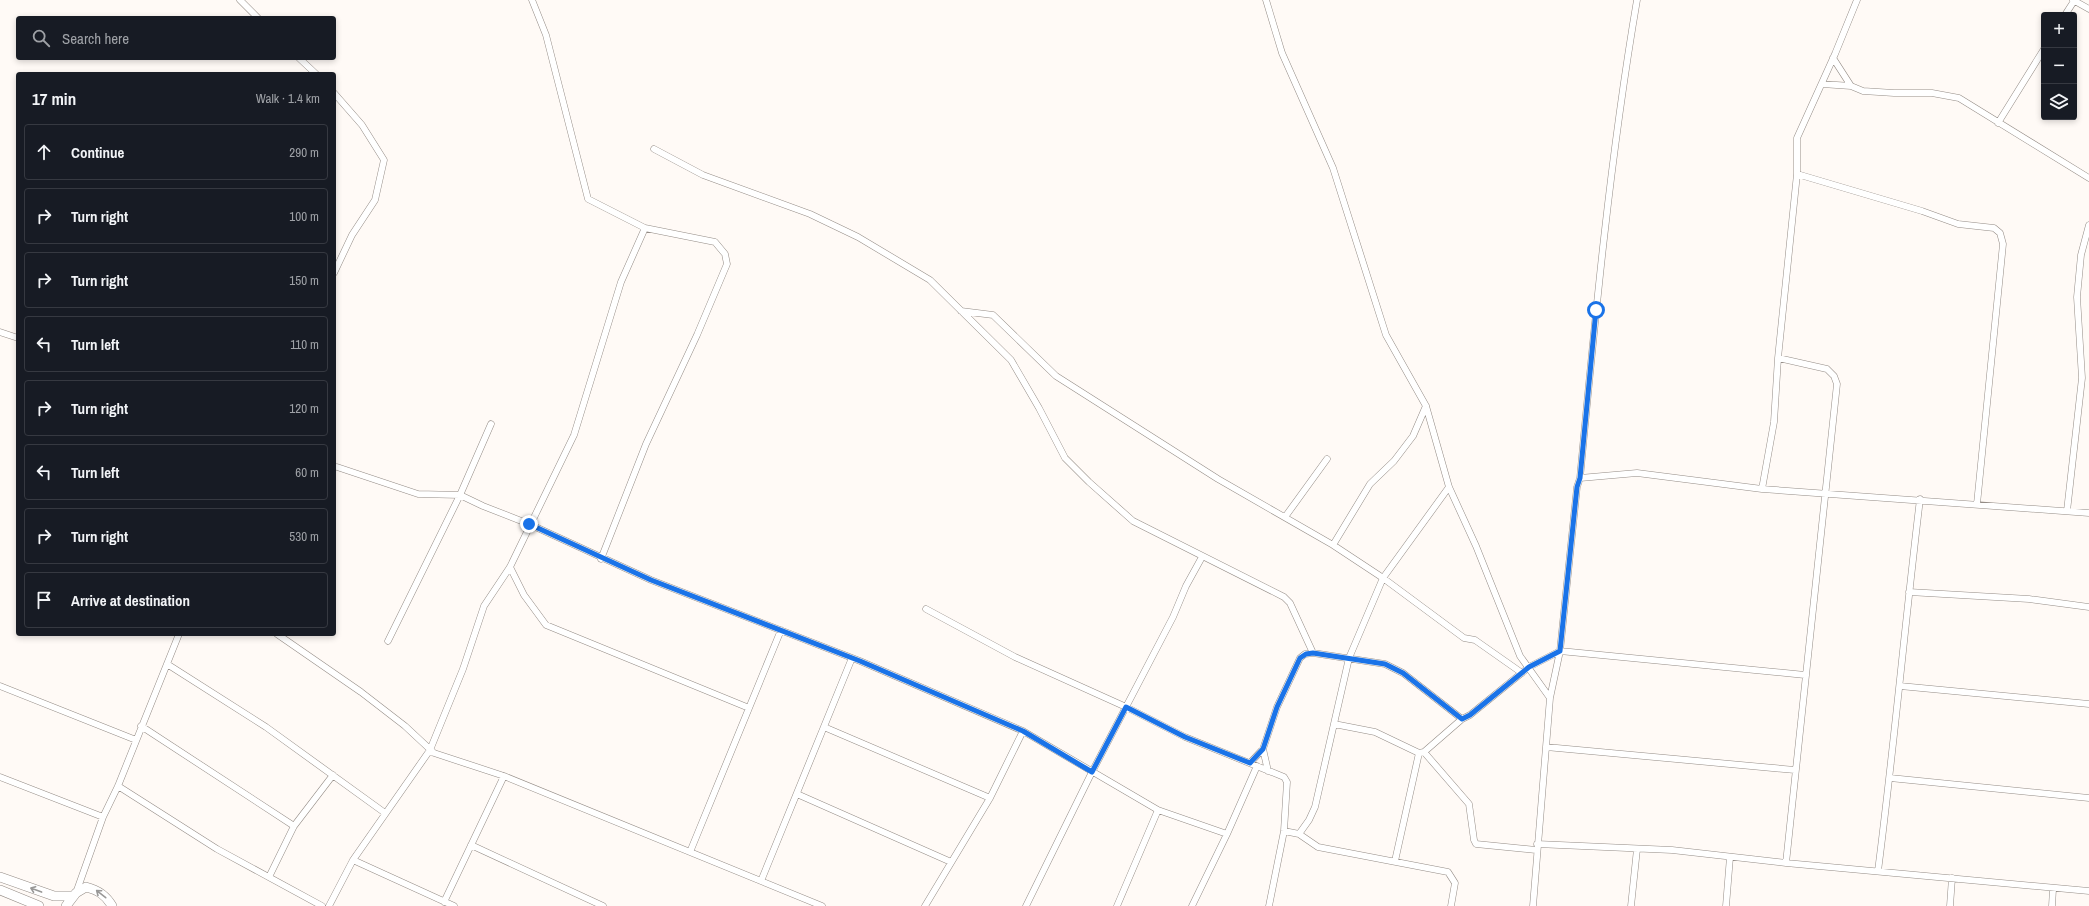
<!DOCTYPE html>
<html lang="en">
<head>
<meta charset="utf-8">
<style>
	body { margin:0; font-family:"Archivo Narrow",sans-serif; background:#242831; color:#f1f3f6 }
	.controls { position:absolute; right:12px; top:12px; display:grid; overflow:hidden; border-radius:4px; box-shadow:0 2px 6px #0003 }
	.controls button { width:36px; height:36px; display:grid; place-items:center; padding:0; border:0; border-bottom:1px solid #363941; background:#171b24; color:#f1f3f6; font:20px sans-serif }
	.stop { position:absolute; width:12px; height:12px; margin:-9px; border:3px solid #1a73e8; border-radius:50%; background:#fff }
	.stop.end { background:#1a73e8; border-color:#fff; box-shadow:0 1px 4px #0008 }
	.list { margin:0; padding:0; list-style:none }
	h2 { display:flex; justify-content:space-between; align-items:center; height:52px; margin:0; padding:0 16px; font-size:17px }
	h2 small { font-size:13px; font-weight:400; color:#9ea1a6 }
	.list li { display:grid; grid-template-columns:26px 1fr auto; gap:12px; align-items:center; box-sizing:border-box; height:56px; margin:0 8px 8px; padding:0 8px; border:1px solid #363941; border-radius:4px }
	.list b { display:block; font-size:15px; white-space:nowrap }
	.list em { font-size:13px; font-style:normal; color:#9ea1a6 }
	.icon { flex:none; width:22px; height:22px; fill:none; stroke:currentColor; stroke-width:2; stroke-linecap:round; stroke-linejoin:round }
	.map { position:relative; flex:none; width:2089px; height:906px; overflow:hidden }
	.search { position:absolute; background:#171b24; box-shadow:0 2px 6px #0003; left:16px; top:16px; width:320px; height:44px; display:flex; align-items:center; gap:10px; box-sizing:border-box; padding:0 14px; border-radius:4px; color:#9ea1a6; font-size:15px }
	.panel { position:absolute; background:#171b24; box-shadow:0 2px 6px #0003; left:16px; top:72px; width:320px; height:564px; border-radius:4px }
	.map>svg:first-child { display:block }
</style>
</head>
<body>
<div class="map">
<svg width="2089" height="906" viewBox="0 0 2089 906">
	<rect width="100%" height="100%" fill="#fffaf6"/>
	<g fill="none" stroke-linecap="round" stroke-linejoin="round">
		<g stroke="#948c86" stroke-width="7">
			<path id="minor" d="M240,0L258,18
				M532,0L546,35L588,199L645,228L715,242L725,254L727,264L697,335L646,444L601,559
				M1266,0L1282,53L1333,168L1386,335L1426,406L1449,487L1476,546L1520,656L1550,698L1533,906
				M2073,0L2089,9
				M2065,15L2074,1
				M299,58L316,74
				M1833,58L1851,86
				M1822,84L1851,86L1863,91L1894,93H1932L1959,98L2089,178
				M334,93L362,125L384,160L375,200L352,235L334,273
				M1998,123L2044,49
				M654,149L703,175L810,214L858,237L930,280L1011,360L1039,408L1065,458L1089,482L1133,521L1284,597L1290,603L1313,653
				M1797,174L1922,211L1958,224L1994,228L2000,233L2003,244L1977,504
				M961,311L993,315L1056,376L1218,479L1333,545L1383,578L1464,638L1475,640L1522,673
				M0,332L18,338
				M1778,358L1827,369L1834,376L1837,384L1786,863
				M337,467L418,494L460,495L483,506L529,524L651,580L860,661L1023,731L1158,810L1227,834
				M1580,478C1595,318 1610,158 1637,0
				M1762,489L2089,513
				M2067,511L2082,378L2077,297L2081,255L2089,225
				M1285,517L1327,459
				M1333,545L1370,484L1394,461L1413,436L1426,406
				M510,567L524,595L546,625L749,708
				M1909,592L2029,599L2089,607
				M926,609L1015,657L1126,707L1185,737L1284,777L1287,782L1284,831L1269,906
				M277,634L361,692L405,726L434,753L504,776L822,906
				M388,641L460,495L491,424
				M167,664L266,727L385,813
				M0,686L136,740
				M1900,686L2089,704
				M1550,698L1560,651L1577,487L1580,478L1637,473L1762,489L1774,422L1778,358L1797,174V138L1835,54L1857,0
				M1334,724L1375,732L1419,753L1424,752L1462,719L1470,715L1529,667L1560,651L1805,675
				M141,726L294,826
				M824,727L990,798
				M1546,747L1795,770
				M1263,749L1268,771
				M1424,752L1469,804L1474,840L1476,844L1536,850
				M1250,763L1263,749L1277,707L1300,658L1305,654L1313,653L1385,664L1403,673L1462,719
				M0,777L103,817L118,786L179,634
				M1890,778L2089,798
				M118,786L217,849L322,906
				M797,794L951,862
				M1284,831L1299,834L1318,847L1448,872L1455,883L1451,906
				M1299,834L1309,820L1315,807L1349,658L1383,578L1449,487
				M1537,844L1672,850L1786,863L2089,891
				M471,845L603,906
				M690,852L781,630
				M353,860L454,906
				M1395,861L1419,753
				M1878,871C1894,747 1905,623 1920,499
				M269,877L294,826L333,775
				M761,881L852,658
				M76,893L103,817
				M444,902L504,776
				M329,906L353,860L430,750L463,669L484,606L510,567L574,435L621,282L645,228
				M925,906L990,798L1023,731
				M1026,906L1092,772L1173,617L1186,586L1202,557
				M1117,906L1158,810
				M1192,906L1227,834L1257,766
				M1631,906L1637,849
				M1726,906L1730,857
				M1950,906L1952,878
				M2052,906L2053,889"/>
		</g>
		<g stroke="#948c86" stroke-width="10">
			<path id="secondary" d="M0,877L54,896H73
				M0,890L39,906
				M66,906L76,893L86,887C98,890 106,895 112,906"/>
		</g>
		<use href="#minor" stroke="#fff" stroke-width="6"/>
		<use href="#secondary" stroke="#fff" stroke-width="9"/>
	</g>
	<defs><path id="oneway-shaft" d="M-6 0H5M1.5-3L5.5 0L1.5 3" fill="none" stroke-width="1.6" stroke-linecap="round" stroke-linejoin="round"/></defs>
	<g stroke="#999897">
		<use href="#oneway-shaft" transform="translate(36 890) rotate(-160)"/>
		<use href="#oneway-shaft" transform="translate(101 894) rotate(-142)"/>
	</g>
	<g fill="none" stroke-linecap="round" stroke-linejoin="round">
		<path stroke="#1a73e8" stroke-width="5" d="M529,524L651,580L860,661L1023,731L1092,772L1126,707L1185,737L1250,763L1263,749L1277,707L1300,658L1306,654L1313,653L1385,664L1403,673L1462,719L1470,715L1529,667L1560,651L1577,487L1580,478L1596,310"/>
	</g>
</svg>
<div class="controls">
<button>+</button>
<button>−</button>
<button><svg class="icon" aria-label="layers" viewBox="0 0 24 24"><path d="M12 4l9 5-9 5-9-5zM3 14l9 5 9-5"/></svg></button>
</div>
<div class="stop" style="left:1596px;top:310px"></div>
<div class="stop end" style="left:529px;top:524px"></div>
<div class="search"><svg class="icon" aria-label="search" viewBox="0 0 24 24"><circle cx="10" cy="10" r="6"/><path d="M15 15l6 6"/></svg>Search here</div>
<section class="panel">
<h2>17 min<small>Walk · 1.4 km</small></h2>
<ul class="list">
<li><svg class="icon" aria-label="ahead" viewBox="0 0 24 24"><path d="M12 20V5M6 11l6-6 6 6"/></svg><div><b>Continue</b></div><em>290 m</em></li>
<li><svg class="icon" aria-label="right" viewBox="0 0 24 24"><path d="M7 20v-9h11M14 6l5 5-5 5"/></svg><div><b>Turn right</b></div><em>100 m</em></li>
<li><svg class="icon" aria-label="right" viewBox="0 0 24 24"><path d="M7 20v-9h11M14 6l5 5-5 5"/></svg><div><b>Turn right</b></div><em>150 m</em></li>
<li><svg class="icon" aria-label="left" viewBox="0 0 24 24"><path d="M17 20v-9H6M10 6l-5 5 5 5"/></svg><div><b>Turn left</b></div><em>110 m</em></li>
<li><svg class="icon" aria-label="right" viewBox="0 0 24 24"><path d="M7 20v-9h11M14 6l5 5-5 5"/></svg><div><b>Turn right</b></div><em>120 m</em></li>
<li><svg class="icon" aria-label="left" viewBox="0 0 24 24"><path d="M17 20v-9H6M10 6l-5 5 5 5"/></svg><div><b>Turn left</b></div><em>60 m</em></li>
<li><svg class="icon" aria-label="right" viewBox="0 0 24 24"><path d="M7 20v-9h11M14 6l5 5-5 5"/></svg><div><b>Turn right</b></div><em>530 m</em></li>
<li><svg class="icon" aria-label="arrive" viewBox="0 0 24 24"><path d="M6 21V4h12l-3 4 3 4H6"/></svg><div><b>Arrive at destination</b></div></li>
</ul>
</section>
</div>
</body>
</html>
